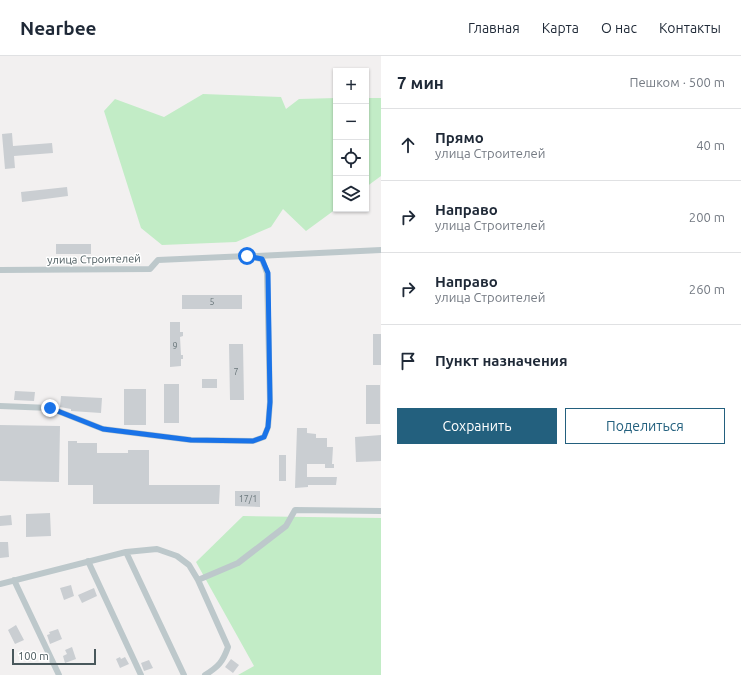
<!DOCTYPE html>
<html lang="ru">
<head>
<meta charset="utf-8">
<style>
	body { margin:0; font-family:Ubuntu,sans-serif; background:#f6f6f7; color:#1f2937 }
	.controls { position:absolute; right:12px; top:12px; display:grid; overflow:hidden; border-radius:0px; box-shadow:0 1px 3px #0004 }
	.controls button { width:36px; height:36px; display:grid; place-items:center; padding:0; border:0; border-bottom:1px solid #e0e1e3; background:#fff; color:#1f2937; font:20px sans-serif }
	.scale { position:absolute; left:12px; bottom:10px; width:84px; box-sizing:border-box; padding-left:4px; border:2px solid #49585c; border-top:0; font-size:11px; line-height:14px; white-space:nowrap; color:#49585c; -webkit-text-stroke:3px #fff; paint-order:stroke }
	.stop { position:absolute; width:12px; height:12px; margin:-9px; border:3px solid #1a73e8; border-radius:50%; background:#fff }
	.stop.end { background:#1a73e8; border-color:#fff; box-shadow:0 1px 4px #0008 }
	.list { margin:0; padding:0; list-style:none }
	h2 { display:flex; justify-content:space-between; align-items:center; height:52px; margin:0; padding:0 16px; font-size:17px }
	h2 small { font-size:13px; font-weight:400; color:#747a83 }
	.list li { display:grid; grid-template-columns:26px 1fr auto; gap:12px; align-items:center; box-sizing:border-box; height:72px; padding:0 16px; border-top:1px solid #e0e1e3 }
	.list b { display:block; font-size:15px; white-space:nowrap }
	.list p { margin:0; font-size:13px; white-space:nowrap; color:#747a83 }
	.list em { font-size:13px; font-style:normal; color:#747a83 }
	.actions { display:flex; gap:8px; padding:12px 16px }
	.actions a { flex:1; padding:9px 0; border:1px solid #23607e; border-radius:0px; text-align:center; font-size:14px; color:#23607e }
	.actions .main { background:#23607e; color:#fff }
	.icon { flex:none; width:22px; height:22px; fill:none; stroke:currentColor; stroke-width:2; stroke-linecap:round; stroke-linejoin:round }
	.map { position:relative; flex:none; width:381px; height:619px; overflow:hidden }
	header { display:flex; align-items:center; gap:24px; box-sizing:border-box; height:56px; padding:0 20px; background:#fff; border-bottom:1px solid #e0e1e3 }
	header strong { font-size:19px }
	nav { display:flex; gap:22px; margin-inline-start:auto; font-size:14px }
	main { display:flex }
	aside { flex:1; background:#fff }
	.map>svg:first-child { display:block }
</style>
</head>
<body>
<header>
<strong>Nearbee</strong>
<nav><a>Главная</a><a>Карта</a><a>О нас</a><a>Контакты</a></nav>
</header>
<main>
<div class="map">
<svg width="381" height="619" viewBox="0 0 381 619">
	<rect width="100%" height="100%" fill="#f2f0f0"/>
	<path fill="#c2ecc6" d="M203,38L281,41L286,53L299,43L336,42V153L306,175L283,153L271,171L236,186L162,189L141,172L104,55L115,43L164,61Z
		M366,42H381V120L366,131Z
		M243,460L381,462V619H238L254,610L196,506Z"/>
	<path fill="#caced2" d="M12,77L13,90L52,87L53,97L14,100L15,112L5,113L2,78Z
		M67,131L68,140L22,146L21,136Z
		M56,188H91V198H56Z
		M182,239H242V253H182Z
		M170,266H180V276H183V280L180,281L181,299H183V303H181V310L170,311Z
		M373,278H381V309H373Z
		M229,288H243L244,344H230Z
		M202,323H217V332H202Z
		M164,328H179V367H164Z
		M366,329H380V368H366Z
		M124,333H146V369H124Z
		M15,335L35,336L34,345L14,344Z
		M61,340L102,342L101,357L71,355V353L60,351Z
		M0,369L60,370L59,426L0,425Z
		M297,372H307V377L316,378V382H327V391H333L332,408H334V412H325V408H307V421H337L336,429H308V431L295,432Z
		M381,379V405L356,406L355,381Z
		M68,385H77V387H97V397H128V394H149V429H220L219,448H93V429H68Z
		M279,399H286V425H279Z
		M235,435H260V451L235,450Z
		M50,457L51,480L26,481V458Z
		M11,459L12,469L0,470V460Z
		M0,486H8L9,501L0,502Z
		M71,529L74,540L64,544L60,532Z
		M94,532L97,540L82,547L78,539Z
		M16,569L24,584L15,588L8,574Z
		M58,573L62,583L50,588L47,579L50,578L49,576Z
		M72,591L76,603L65,607L63,600L67,598L65,594Z
		M120,601L121,603L125,601L129,608L120,612L116,603Z
		M231,603L239,609L233,617L225,611Z
		M149,604L153,612L144,615L141,607Z"/>
	<g fill="none" stroke-linecap="round" stroke-linejoin="round">
		<path stroke="#bdc8cb" stroke-width="6" d="M257,200L381,194
			M0,214L150,213L158,204L247,200L262,203L267,217L270,346L268,371L264,381L253,385L191,384L103,373L50,352L0,350
			M126,496L184,619
			M88,505L141,619
			M14,524L59,619
			M198,524L238,507L286,470L295,454L381,455
			M0,528L126,496L157,493L177,500L189,509L198,524L228,591C223,606 218,611 205,619"/>
	</g>
	<g fill="none" stroke-linecap="round" stroke-linejoin="round">
		<path stroke="#1a73e8" stroke-width="5" d="M50,352L103,373L191,384L253,385L264,381L268,371L270,346L268,217L262,203L247,200"/>
	</g>
	<g text-anchor="middle" dominant-baseline="central" stroke-width="3" stroke-linejoin="round" paint-order="stroke">
		<g font-size="9" fill="#69767a">
			<text x="212" y="246">5</text>
			<text x="175" y="290">9</text>
			<text x="236" y="316">7</text>
			<text x="248" y="443">17/1</text>
		</g>
		<g font-size="11" fill="#49585c" stroke="#fff">
			<text transform="translate(94 203) rotate(-1)">улица Строителей</text>
		</g>
	</g>
</svg>
<div class="controls">
<button>+</button>
<button>−</button>
<button><svg class="icon" aria-label="locate" viewBox="0 0 24 24"><circle cx="12" cy="12" r="6"/><path d="M12 2v4M12 18v4M2 12h4M18 12h4"/></svg></button>
<button><svg class="icon" aria-label="layers" viewBox="0 0 24 24"><path d="M12 4l9 5-9 5-9-5zM3 14l9 5 9-5"/></svg></button>
</div>
<div class="scale">100 m</div>
<div class="stop" style="left:247px;top:200px"></div>
<div class="stop end" style="left:50px;top:352px"></div>
</div>
<aside>
<h2>7 мин<small>Пешком · 500 m</small></h2>
<ul class="list">
<li><svg class="icon" aria-label="ahead" viewBox="0 0 24 24"><path d="M12 20V5M6 11l6-6 6 6"/></svg><div><b>Прямо</b><p>улица Строителей</p></div><em>40 m</em></li>
<li><svg class="icon" aria-label="right" viewBox="0 0 24 24"><path d="M7 20v-9h11M14 6l5 5-5 5"/></svg><div><b>Направо</b><p>улица Строителей</p></div><em>200 m</em></li>
<li><svg class="icon" aria-label="right" viewBox="0 0 24 24"><path d="M7 20v-9h11M14 6l5 5-5 5"/></svg><div><b>Направо</b><p>улица Строителей</p></div><em>260 m</em></li>
<li><svg class="icon" aria-label="arrive" viewBox="0 0 24 24"><path d="M6 21V4h12l-3 4 3 4H6"/></svg><div><b>Пункт назначения</b></div></li>
</ul>
<div class="actions"><a class="main">Сохранить</a><a>Поделиться</a></div>
</aside>
</main>
</body>
</html>
